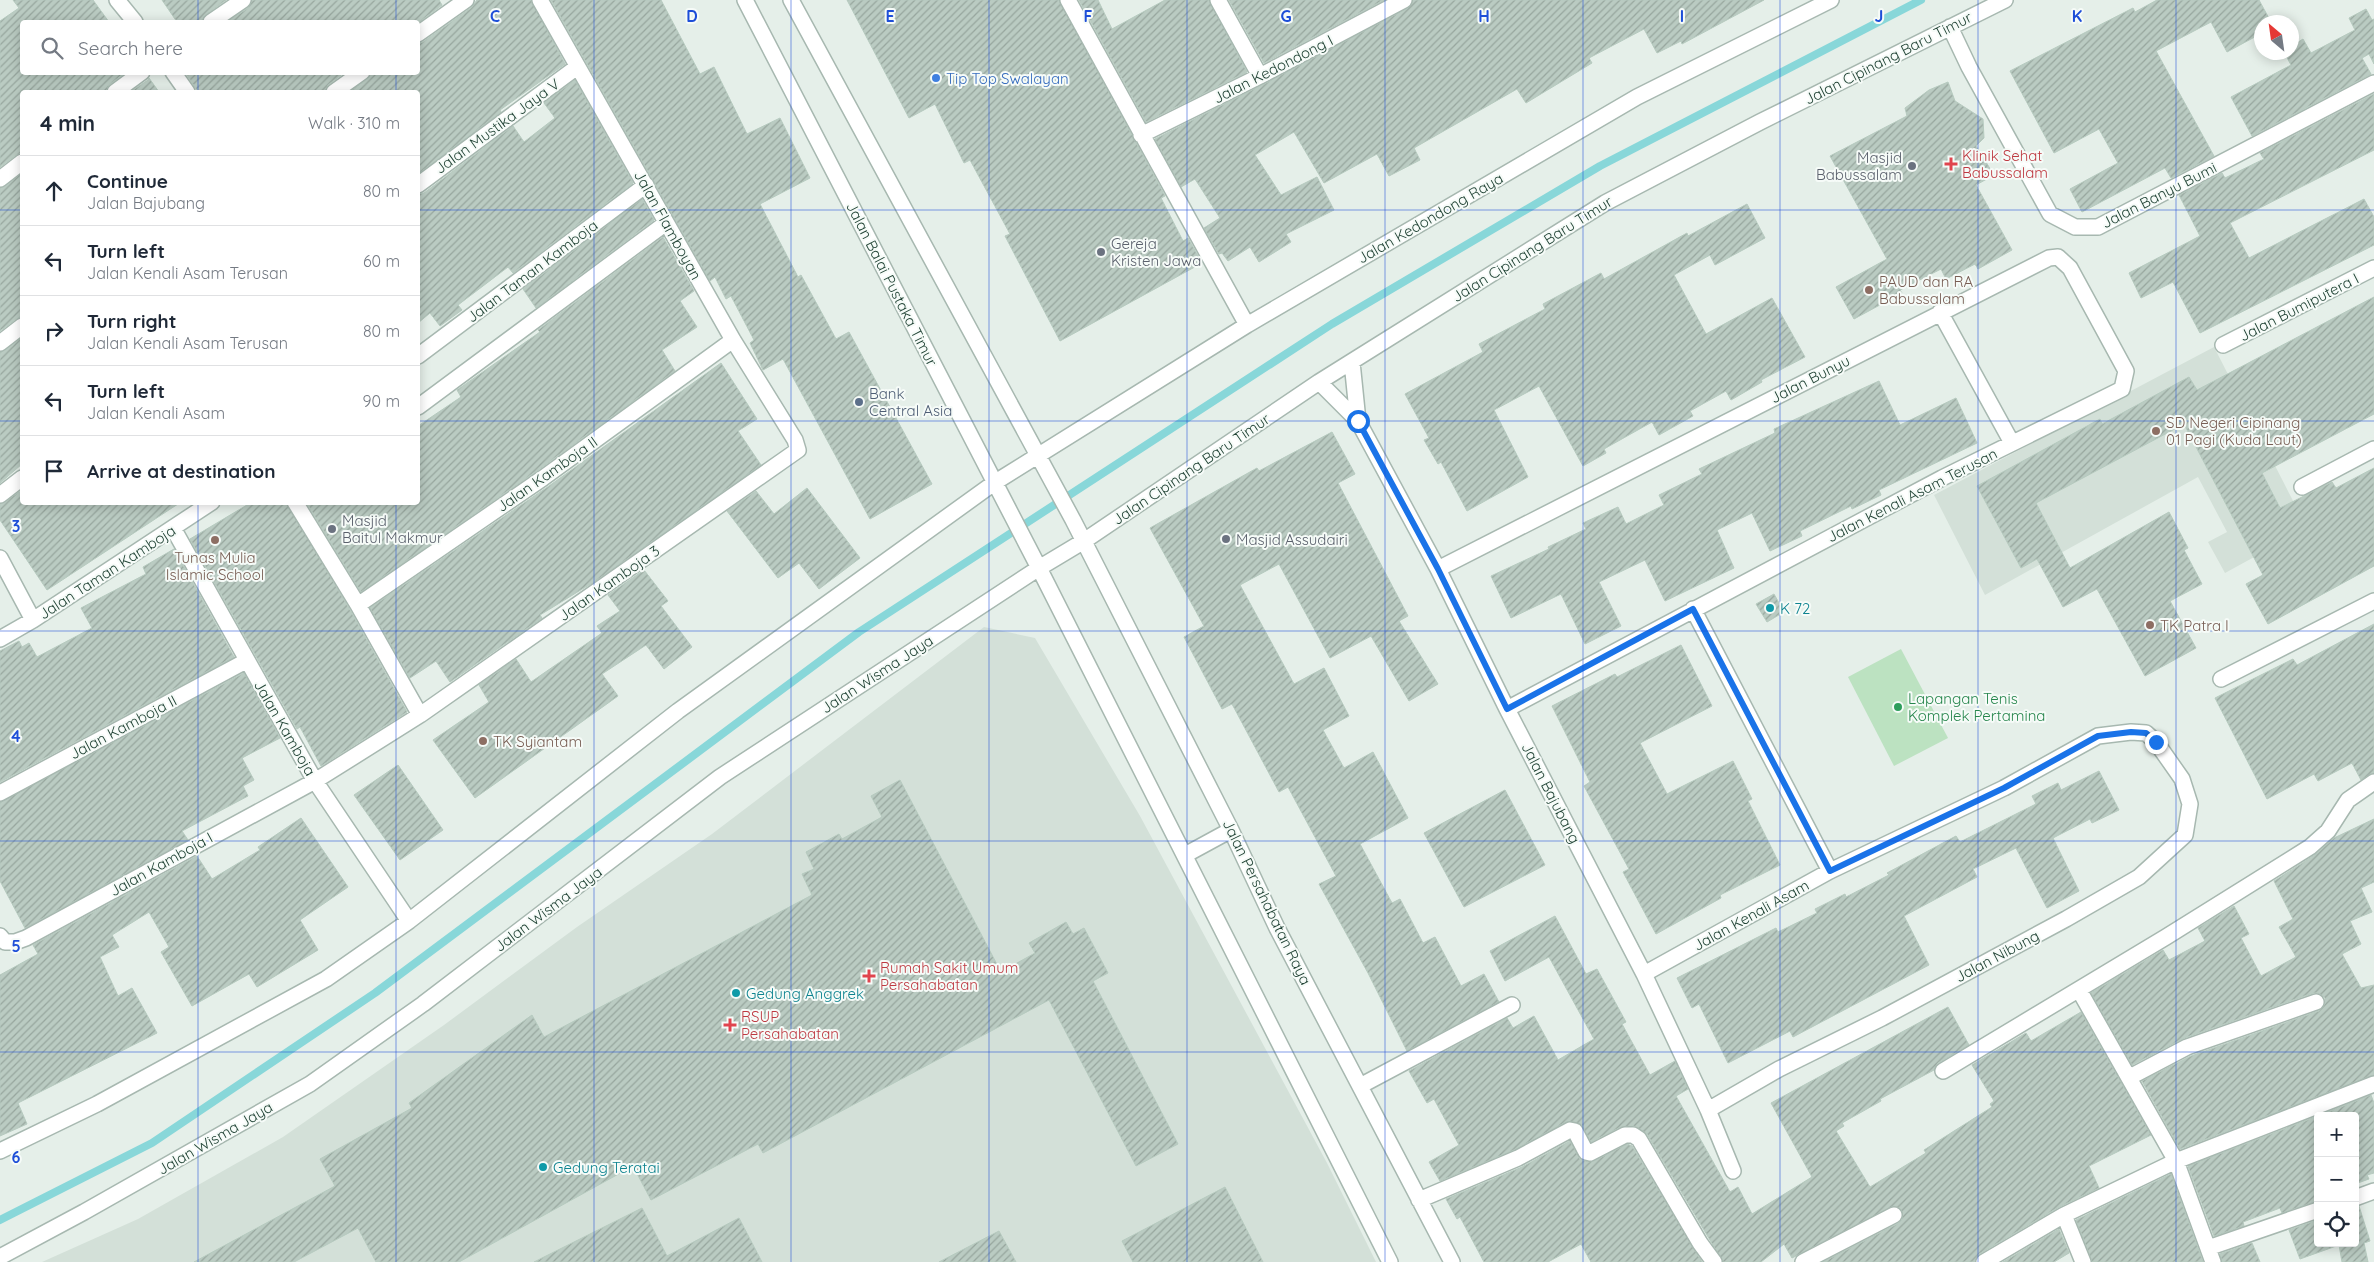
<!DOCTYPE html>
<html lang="en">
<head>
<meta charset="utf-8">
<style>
	body { margin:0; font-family:Quicksand,sans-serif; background:#f2f2f3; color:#1f2937 }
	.controls { position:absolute; right:15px; bottom:15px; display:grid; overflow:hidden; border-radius:5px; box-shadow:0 2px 12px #0003 }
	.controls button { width:45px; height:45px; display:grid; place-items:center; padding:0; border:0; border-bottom:1px solid #e0e1e3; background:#fff; color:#1f2937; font:25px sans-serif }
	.compass { position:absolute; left:2254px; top:15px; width:45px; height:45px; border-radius:50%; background:#fff; box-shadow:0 2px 12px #0003; rotate:331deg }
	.stop { position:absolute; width:15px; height:15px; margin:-11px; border:4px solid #1a73e8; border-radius:50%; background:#fff }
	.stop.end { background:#1a73e8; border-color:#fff; box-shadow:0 1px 5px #0008 }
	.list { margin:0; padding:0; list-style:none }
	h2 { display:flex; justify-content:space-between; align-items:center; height:65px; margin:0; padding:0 20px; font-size:21px }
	h2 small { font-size:16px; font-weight:400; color:#747a83 }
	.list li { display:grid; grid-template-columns:32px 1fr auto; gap:15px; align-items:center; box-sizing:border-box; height:70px; padding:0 20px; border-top:1px solid #e0e1e3 }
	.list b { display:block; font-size:19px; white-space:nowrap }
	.list p { margin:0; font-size:16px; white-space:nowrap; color:#747a83 }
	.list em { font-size:16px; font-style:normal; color:#747a83 }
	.icon { flex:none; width:28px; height:28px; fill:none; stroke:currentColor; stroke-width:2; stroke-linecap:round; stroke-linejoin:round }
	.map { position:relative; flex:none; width:2374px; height:1262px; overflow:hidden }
	.search { position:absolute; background:#fff; box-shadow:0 2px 12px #0003; left:20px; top:20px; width:400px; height:55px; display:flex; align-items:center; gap:12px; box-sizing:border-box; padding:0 18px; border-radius:5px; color:#747a83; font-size:19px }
	.panel { position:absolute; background:#fff; box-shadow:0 2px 12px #0003; left:20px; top:90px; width:400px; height:415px; border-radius:5px }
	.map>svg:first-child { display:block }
</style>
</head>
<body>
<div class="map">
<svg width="2374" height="1262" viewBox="0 0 2374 1262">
	<defs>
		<pattern id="building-hatch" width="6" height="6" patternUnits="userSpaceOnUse" patternTransform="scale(1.25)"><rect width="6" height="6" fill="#bacbc2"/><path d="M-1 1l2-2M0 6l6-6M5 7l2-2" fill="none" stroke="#97a69e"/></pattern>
	</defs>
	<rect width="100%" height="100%" fill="#e5efe9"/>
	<path fill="#d3e0d8" d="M2214,347L2307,528L2225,573L2208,542L2227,532L2198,477L1985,595L1934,495Z
		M984,627L1035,638L1140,816L1327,1163L1376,1262H42L138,1219L283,1137L444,1025L577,927L712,834Z"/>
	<path fill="#bce2c1" d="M1901,649L1948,738L1894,766L1848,677Z"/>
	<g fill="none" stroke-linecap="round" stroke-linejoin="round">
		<path stroke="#88d7d9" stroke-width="8" d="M0,1220L152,1143L375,993L859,632L1332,324L1600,166L1921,0"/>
	</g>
	<path fill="url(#building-hatch)" stroke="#b6cabf" d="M13,0H93L109,22H22V72H126L109,85L106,92H22V153L16,155L0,167V21L19,8Z
		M162,0H226L205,15L202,22H177Z
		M252,0H439L442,5L418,23L227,22L248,8Z
		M477,0H531L565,64L500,110L501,112L418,174V92H349L368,79L371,72H418V43L423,42L471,8Z
		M551,0H661L700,74L714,67L747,134L780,118L810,178L760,204L798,277L801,275L836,339L849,332L932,484L870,519L783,359L763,370L750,343L754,340L731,296L726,299L715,277L710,281Z
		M847,0H1059L1165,196L1161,198L1183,241L1188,238L1202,263L1060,341L1005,236L1010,234L970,160L964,163L935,104L909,118Z
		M1079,0H1098L1112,29L1165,0H1209L1247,72L1146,122Z
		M1229,0H1384L1264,63Z
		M1413,0H1764L1682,44L1681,41L1657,53L1644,29L1589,58L1592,63L1526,103L1517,89L1414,148L1420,160L1389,176L1377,154L1324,183L1294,132L1255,155L1281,195L1317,177L1334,210L1286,234L1291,242L1259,262L1250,247L1228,261L1222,253L1219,254L1204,228L1220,218L1195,179L1181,187L1155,139L1264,84L1408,8Z
		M2157,0H2259L2271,22H2262V33L2227,52L2211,22L2156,51L2214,156L2171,178L2165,168L2082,212L2070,189L2118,163L2099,129L2054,153L2010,71L2133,8L2135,12Z
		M2366,9L2372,20L2374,19V64L2369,54L2362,58L2371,74L2252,136L2231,97L2291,65L2284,52H2292V46L2303,39L2311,53L2355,30L2349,18Z
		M185,72H345L328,85L325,92H198Z
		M149,78L159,92H130L148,80Z
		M575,80L633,183L513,273L508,267L458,305L462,310L440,326L430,313L418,323V194L424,193L513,126L524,142L555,118L544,103Z
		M1948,82L1955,101L1983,119L1984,138L1976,146L1994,175L1976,185L2012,250L1978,269L1975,264L1946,279L1941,269L1900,290L1902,293L1854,319L1836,287L1887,259L1830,156L1907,116L1905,108L1929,90Z
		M2374,94V150L2230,223L2249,258L2364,199L2374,217V245L2200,333L2173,282L2141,298L2129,273L2200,236L2179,195L2222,173L2225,178L2264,159L2260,153Z
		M22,173V317L16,319L0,331V188Z
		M642,199L654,220L536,308L523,289Z
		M1747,204L1765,238L1715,265L1710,255L1674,275L1706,334L1772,298L1805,357L1761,380L1762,382L1731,400L1726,391L1690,411L1693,416L1659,435L1652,422L1604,449L1606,453L1583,466L1539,386L1494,410L1528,477L1467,511L1441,462L1438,464L1424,440L1429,438L1405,394L1483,352L1479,344L1545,309L1543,304L1601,273L1604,279L1687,233L1688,236Z
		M663,237L694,291L680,301L697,327L662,350L675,371L538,470L361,592L306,502H418V426L461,397L457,390L540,332L538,330Z
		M2374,297V414L2262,473L2280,508L2332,482L2336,488L2374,468V566L2268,624L2246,584L2263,575L2184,424L2036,503L2070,568L2169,512L2188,548L2184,550L2202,584L2170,601L2196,648L2145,676L2097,589L2063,607L2037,559L2021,568L1977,486L2100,419L2102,424L2189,377L2197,390Z
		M22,337V464L0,483V352Z
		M721,363L757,419L738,431L761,465L597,580L540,615L542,618L450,682L436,661L410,678L370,608L549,486Z
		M1879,381L1900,425L1956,398L1977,443L1879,490L1881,495L1852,509L1851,506L1800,531L1802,536L1770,551L1752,513L1717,530L1734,568L1665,601L1645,560L1599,582L1621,626L1585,644L1561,594L1511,618L1491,576L1549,549L1548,547L1586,529L1583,523L1618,507L1626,524L1664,505L1659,495L1702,474L1699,469L1775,433L1774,429Z
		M1332,432L1355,474L1338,483L1408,616L1399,621L1438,684L1409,701L1371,636L1330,658L1279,564L1240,585L1294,684L1324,668L1349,716L1323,730L1344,768L1373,752L1408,818L1360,844L1392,903L1400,899L1423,943L1435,937L1461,986L1484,974L1499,1002L1407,1051L1368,973L1319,884L1336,876L1288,787L1279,792L1232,704L1222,709L1184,637L1204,626L1150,528L1257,468L1259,471Z
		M807,488L860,558L819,589L799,563L778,578L727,511L756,491L774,514Z
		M21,491L22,502H181L47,590L0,520V504Z
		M252,502H286L350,610L407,712L321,766L300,727L297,729L190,539Z
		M174,549L234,657L0,782V651L19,641L22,647L29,643L37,657L92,628L81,608L146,574L143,567Z
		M644,570L668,601L661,606L692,647L664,669L646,645L602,674L618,696L475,798L433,740L489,702L479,685L516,659L531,682L602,633L597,626L620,611L608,595Z
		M1774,594L1784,612L1767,622L1756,604Z
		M2374,624V773L2361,780L2352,763L2318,781L2314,774L2267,799L2215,698L2293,659L2297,665Z
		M1681,645L1712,706L1640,743L1667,794L1733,761L1752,799L1748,801L1780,865L1720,895L1721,898L1656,934L1623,872L1629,869L1584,786L1590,782L1552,706L1615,674L1617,677Z
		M244,673L280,738L242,758L254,780L243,786L248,796L182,831L188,840L25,928L0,881V802Z
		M398,765L443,830L400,860L354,795Z
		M2099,771L2119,810L2092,823L2090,819L2053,838L2079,891L2047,908L2016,848L1973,869L1977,877L1904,916L1929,965L1793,1037L1790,1031L1728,1063L1699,1004L1692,1008L1677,978L1776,928L1778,932L1817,913L1815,909L1845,894L1846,897L1889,875L1887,873L1956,836L1960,842L2036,804L2032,796L2058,783L2061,790Z
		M900,780L1001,972L1035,953L1029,943L1066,922L1073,934L1084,928L1108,973L1093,981L1178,1144L1136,1166L1049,1000L763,1153L758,1144L651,1200L633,1166L459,1262H376L358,1228L294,1262H194L335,1186L320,1159L412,1108L409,1103L532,1015L544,1037L812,895L802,874L814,869L806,852L839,834L842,839L882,817L871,796Z
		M1505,790L1545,865L1464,907L1424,833Z
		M301,818L348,887L300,920L318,950L257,987L249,974L192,1006L161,952L169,947L149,912L112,935L119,947L100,957L118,996L132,988L157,1033L18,1103L27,1124L0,1136V975L38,954L33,945L197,856L212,879L260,850L258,847Z
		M2374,819V882L2361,888L2372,912L2350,921L2361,944L2342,954L2361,988L2374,985V1075L2180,1149L2142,1081L2191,1056L2319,1011L2325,1004V998L2318,993H2313L2184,1038L2132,1065L2091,993L2163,950L2169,960L2205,941L2198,928L2234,906L2249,934L2241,938L2261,976L2296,957L2279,927L2293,919L2274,881L2315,855L2334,838Z
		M1555,916L1586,974L1597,969L1626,1022L1622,1024L1650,1075L1675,1061L1688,1089L1676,1096L1730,1192L1738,1187L1752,1214L1812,1177L1771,1103L1948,1007L1969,1045L1938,1063L1934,1070L1880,1099L1881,1101L1842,1123L1844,1126L1836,1131L1870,1187L1926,1153L1924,1150L1992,1107L1990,1104L1994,1101L1972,1065L2026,1033L2031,1041L2081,1012L2151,1135L2089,1166L2099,1188L2059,1207L1979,1254L1975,1262H1823L1899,1223L1902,1220V1211L1894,1206L1792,1258L1784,1244L1761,1262H1723L1647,1134L1634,1126L1621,1127L1591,1142L1581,1124L1566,1122L1514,1150L1440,1181L1429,1162L1459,1145L1434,1099L1427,1103L1409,1071L1507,1018L1513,1028L1534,1016L1558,1060L1594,1039L1549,957L1505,981L1490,951Z
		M2371,1095L2374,1103V1173L2367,1175L2369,1179L2355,1184V1116H2318Z
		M2318,1116V1201L2282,1213L2280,1208L2243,1222L2244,1226L2214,1236L2188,1166Z
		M1570,1141L1580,1159L1588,1162L1594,1161L1627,1144L1632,1146L1702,1262H1591L1581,1244L1548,1262H1484L1460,1217L1457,1219L1446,1199L1522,1167Z
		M2171,1174L2203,1262H2092L2076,1220Z
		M1225,1187L1263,1262H1133L1122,1241Z
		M2359,1206L2370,1241L2364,1243L2368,1262H2342L2339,1245L2300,1259L2289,1230L2318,1220V1243H2355V1207Z
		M642,1208L667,1256L739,1218L762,1262H534Z
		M2059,1229L2069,1253L2054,1262H2003Z
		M999,1231L1016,1262H939Z
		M2252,1243L2260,1262H2222L2220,1254Z"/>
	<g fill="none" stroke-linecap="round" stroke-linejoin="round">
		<g stroke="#a7b8b0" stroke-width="18">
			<path id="minor" d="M117,0L135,22
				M745,0L1039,568L1390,1262
				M791,0L1073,520L1231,830L1277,928L1452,1262
				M1068,0L1247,325
				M1218,0L1260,76
				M211,22L243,0
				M1950,27L1969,67L2050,214L2075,227H2098L2374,83
				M418,34L466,0
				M173,72L187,92
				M115,92L142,72
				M334,92L362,72
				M1141,135L1260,76L1404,0
				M0,179L22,162
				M418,185L577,67
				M1940,312L2012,443
				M0,343L22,326
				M2223,345L2374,268
				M418,356L646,185
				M1352,362L1358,421
				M1319,382L1358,421L1438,569L1507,709L1644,974L1708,1110L1733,1171
				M418,407L666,223
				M2302,487L2374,449
				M0,495L22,478
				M295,502L358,605L420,715
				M173,528L315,781L409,921
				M0,558L33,620
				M1438,569L2049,258L2058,257L2070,268L2126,371L2122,389L1942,478L1507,709
				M358,605L543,478L733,340
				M1693,609L1830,871
				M0,639L33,620L212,502
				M2221,679L2374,601
				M0,793L246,661
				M1185,855L1231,830
				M0,936L5,942H15L26,938L315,781L420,715L798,450L795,440L733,340L540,0
				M1644,974L1830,871L2004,788L2098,736L2131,732L2146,733L2156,742L2182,779L2190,804L2185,835L2139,877L2066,919L1882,1018L1779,1069L1708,1110
				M2079,990L2176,1161L2213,1262
				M1943,1071L2166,937L2310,847L2328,831L2348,800L2374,782
				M2130,1077L2187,1047L2316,1002
				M1360,1086L1512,1005
				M0,1151L97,1104L326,979L409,921L678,711L994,483L1247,325L1637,97L1831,0
				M2355,1198L2374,1191
				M1419,1200L1518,1158L1570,1130L1575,1131L1586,1152L1590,1153L1625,1135H1633L1639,1139L1700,1243L1714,1262
				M2064,1215L2083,1262
				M2208,1248L2318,1210
				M0,1257L84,1212L310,1084L423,1004L720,777L1039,568L1084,541L1319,382L1605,203L1760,122L2005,0
				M1803,1262L1894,1215
				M1984,1262L2064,1215L2176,1161L2374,1084"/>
		</g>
		<use href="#minor" stroke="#fff" stroke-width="15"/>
	</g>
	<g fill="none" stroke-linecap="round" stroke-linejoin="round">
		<path stroke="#1a73e8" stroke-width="6" d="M1358,421L1438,569L1507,709L1693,609L1830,871L2004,788L2098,736L2131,732L2146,733L2156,742"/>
	</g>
	<path fill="none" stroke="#1d4ed8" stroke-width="1" stroke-opacity="0.55" d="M198,0V22M396,0V22M594,0V1262M791,0V1262M989,0V1262M1187,0V1262M1385,0V1262M1583,0V1262M1780,0V1262M1978,0V1262M2176,0V1262M198,72V92M396,72V92M0,210H22M418,210H2374M0,421H22M418,421H2374M198,502V1262M396,502V1262M0,631H2374M0,841H2374M0,1052H2374"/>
	<circle fill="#3f7fe0" stroke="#f6fbf8" stroke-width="2" cx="936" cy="78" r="5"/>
	<g fill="#e0444e" stroke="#f6fbf8" stroke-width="2">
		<path d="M1948.5 156.5h5v5h5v5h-5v5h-5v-5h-5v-5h5z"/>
		<path d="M866.5 968.5h5v5h5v5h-5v5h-5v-5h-5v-5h5z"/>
		<path d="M727.5 1017.5h5v5h5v5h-5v5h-5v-5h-5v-5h5z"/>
	</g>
	<g fill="#6b7280" stroke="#f6fbf8" stroke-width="2">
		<circle cx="1912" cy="166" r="5"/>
		<circle cx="1101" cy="252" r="5"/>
		<circle cx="332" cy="529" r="5"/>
		<circle cx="1226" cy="539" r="5"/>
	</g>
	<g fill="#8d6e63" stroke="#f6fbf8" stroke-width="2">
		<circle cx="1869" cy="290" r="5"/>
		<circle cx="2156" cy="431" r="5"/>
		<circle cx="215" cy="540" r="5"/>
		<circle cx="2150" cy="625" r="5"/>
		<circle cx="483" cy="741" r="5"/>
	</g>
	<circle fill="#5c6f8a" stroke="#f6fbf8" stroke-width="2" cx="859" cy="402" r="5"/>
	<g fill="#0f9aa8" stroke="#f6fbf8" stroke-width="2">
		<circle cx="1770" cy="608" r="5"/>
		<circle cx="736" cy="993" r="5"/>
		<circle cx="543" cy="1167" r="5"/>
	</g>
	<circle fill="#2e9e5b" stroke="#f6fbf8" stroke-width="2" cx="1898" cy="707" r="5"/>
	<g text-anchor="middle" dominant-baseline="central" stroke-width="4" stroke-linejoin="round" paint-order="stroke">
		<g font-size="15" fill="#224436" stroke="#f6fbf8">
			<text transform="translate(1888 58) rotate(-27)">Jalan Cipinang Baru Timur</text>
			<text transform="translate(1273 69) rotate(-27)">Jalan Kedondong I</text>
			<text transform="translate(497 126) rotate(-36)">Jalan Mustika Jaya V</text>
			<text transform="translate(2159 195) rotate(-27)">Jalan Banyu Bumi</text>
			<text transform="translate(1430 218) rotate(-30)">Jalan Kedondong Raya</text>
			<text transform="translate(668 225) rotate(61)">Jalan Flamboyan</text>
			<text transform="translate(1532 249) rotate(-32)">Jalan Cipinang Baru Timur</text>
			<text transform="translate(532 271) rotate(-37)">Jalan Taman Kamboja</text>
			<text transform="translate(892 284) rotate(63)">Jalan Balai Pustaka Timur</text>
			<text transform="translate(2299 307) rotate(-27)">Jalan Bumiputera I</text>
			<text transform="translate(1810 379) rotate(-27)">Jalan Bunyu</text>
			<text transform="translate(1191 469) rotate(-34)">Jalan Cipinang Baru Timur</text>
			<text transform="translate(547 474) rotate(-35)">Jalan Kamboja II</text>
			<text transform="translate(1912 495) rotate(-27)">Jalan Kenali Asam Terusan</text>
			<text transform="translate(107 572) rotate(-33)">Jalan Taman Kamboja</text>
			<text transform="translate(609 583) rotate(-35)">Jalan Kamboja 3</text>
			<text transform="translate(877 674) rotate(-33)">Jalan Wisma Jaya</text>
			<text transform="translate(123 727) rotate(-28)">Jalan Kamboja II</text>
			<text transform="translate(285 728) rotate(60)">Jalan Kamboja</text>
			<text transform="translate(1551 793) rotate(63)">Jalan Bajubang</text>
			<text transform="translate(161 864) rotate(-29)">Jalan Kamboja I</text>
			<text transform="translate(1267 902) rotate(64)">Jalan Persahabatan Raya</text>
			<text transform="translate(548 909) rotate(-37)">Jalan Wisma Jaya</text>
			<text transform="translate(1751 915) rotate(-29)">Jalan Kenali Asam</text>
			<text transform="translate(1997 956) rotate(-28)">Jalan Nibung</text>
			<text transform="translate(215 1138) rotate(-30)">Jalan Wisma Jaya</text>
		</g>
		<g font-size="15" fill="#366cbe" stroke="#f6fbf8" text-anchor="start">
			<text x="946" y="78">Tip Top Swalayan</text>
		</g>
		<g font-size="15" fill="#be3a42" stroke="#f6fbf8" text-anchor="start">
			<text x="1962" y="155">Klinik Sehat<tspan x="1962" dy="17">Babussalam</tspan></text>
			<text x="880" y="967">Rumah Sakit Umum<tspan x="880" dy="17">Persahabatan</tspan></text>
			<text x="741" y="1016">RSUP<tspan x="741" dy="17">Persahabatan</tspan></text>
		</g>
		<g font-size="15" fill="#5b616d" stroke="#f6fbf8" text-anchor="start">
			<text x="1902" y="157" text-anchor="end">Masjid<tspan x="1902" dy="17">Babussalam</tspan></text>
			<text x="1111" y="243">Gereja<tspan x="1111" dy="17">Kristen Jawa</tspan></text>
			<text x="342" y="520">Masjid<tspan x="342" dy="17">Baitul Makmur</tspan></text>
			<text x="1236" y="539">Masjid Assudairi</text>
		</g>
		<g font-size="15" fill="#785e54" stroke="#f6fbf8" text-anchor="start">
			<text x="1879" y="281">PAUD dan RA<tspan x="1879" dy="17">Babussalam</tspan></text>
			<text x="2166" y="422">SD Negeri Cipinang<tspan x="2166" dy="17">01 Pagi (Kuda Laut)</tspan></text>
			<text x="215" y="557" text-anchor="middle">Tunas Mulia<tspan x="215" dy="17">Islamic School</tspan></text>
			<text x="2160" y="625">TK Patra I</text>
			<text x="493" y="741">TK Syiantam</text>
		</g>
		<g font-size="15" fill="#4e5e75" stroke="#f6fbf8" text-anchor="start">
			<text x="869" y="393">Bank<tspan x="869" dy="17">Central Asia</tspan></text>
		</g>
		<g font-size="15" fill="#0d838f" stroke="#f6fbf8" text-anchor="start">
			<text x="1780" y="608">K 72</text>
			<text x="746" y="993">Gedung Anggrek</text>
			<text x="553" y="1167">Gedung Teratai</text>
		</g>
		<g font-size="15" fill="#27864d" stroke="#f6fbf8" text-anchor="start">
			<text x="1908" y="698">Lapangan Tenis<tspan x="1908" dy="17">Komplek Pertamina</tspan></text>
		</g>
	</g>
	<g font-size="16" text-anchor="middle" font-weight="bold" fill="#1d4ed8" stroke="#f6fbf8" stroke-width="4" stroke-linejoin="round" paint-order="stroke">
		<text x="495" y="22">C</text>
		<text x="692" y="22">D</text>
		<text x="890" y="22">E</text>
		<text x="1088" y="22">F</text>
		<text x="1286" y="22">G</text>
		<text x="1484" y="22">H</text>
		<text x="1682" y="22">I</text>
		<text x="1879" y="22">J</text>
		<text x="2077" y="22">K</text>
		<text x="16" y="532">3</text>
		<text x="16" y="742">4</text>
		<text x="16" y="952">5</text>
		<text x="16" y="1163">6</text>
	</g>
</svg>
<div class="controls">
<button>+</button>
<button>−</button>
<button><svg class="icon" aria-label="locate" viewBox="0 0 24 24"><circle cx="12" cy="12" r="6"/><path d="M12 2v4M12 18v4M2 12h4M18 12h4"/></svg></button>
</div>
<svg class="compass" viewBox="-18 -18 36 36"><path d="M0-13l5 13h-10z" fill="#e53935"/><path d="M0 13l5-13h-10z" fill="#747a83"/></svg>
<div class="stop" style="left:1358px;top:421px"></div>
<div class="stop end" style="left:2156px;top:742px"></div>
<div class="search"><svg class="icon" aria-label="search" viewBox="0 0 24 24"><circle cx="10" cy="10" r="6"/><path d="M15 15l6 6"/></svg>Search here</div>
<section class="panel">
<h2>4 min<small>Walk · 310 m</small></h2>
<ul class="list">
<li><svg class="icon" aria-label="ahead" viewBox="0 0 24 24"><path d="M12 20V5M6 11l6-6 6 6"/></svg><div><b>Continue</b><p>Jalan Bajubang</p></div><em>80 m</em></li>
<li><svg class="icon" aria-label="left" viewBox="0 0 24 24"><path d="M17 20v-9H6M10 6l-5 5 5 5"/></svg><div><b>Turn left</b><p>Jalan Kenali Asam Terusan</p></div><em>60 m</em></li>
<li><svg class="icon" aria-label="right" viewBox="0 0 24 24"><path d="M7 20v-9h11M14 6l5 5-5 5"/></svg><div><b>Turn right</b><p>Jalan Kenali Asam Terusan</p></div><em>80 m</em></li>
<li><svg class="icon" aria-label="left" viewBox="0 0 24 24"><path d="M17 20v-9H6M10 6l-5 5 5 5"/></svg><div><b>Turn left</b><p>Jalan Kenali Asam</p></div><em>90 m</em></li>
<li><svg class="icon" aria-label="arrive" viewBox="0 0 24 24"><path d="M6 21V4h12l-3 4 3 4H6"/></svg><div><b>Arrive at destination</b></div></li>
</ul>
</section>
</div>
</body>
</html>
